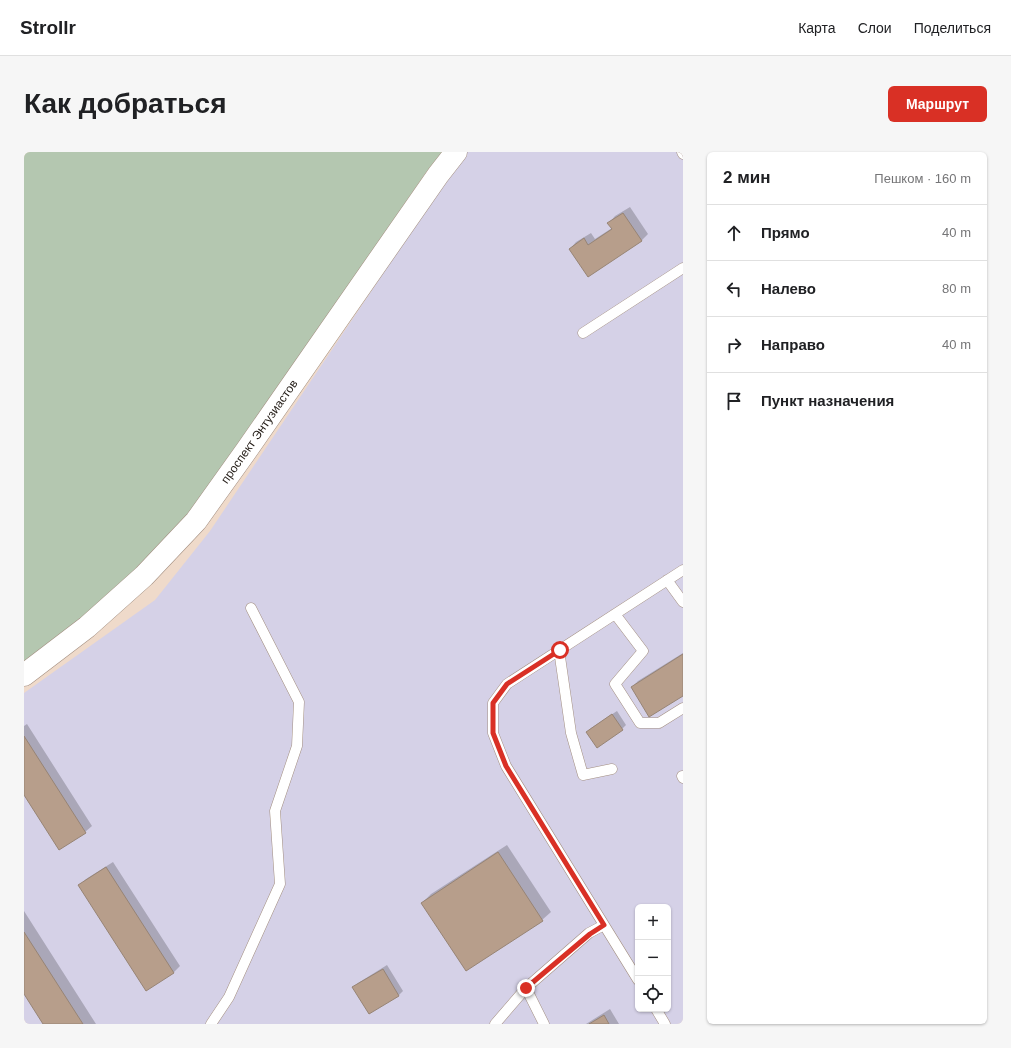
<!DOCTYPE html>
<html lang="ru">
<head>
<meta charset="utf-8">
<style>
	body { margin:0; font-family:Helvetica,sans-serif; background:#f6f6f6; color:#202124 }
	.controls { position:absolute; right:12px; bottom:12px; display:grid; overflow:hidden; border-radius:6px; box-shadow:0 1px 3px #0004 }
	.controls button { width:36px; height:36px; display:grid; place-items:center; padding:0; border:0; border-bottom:1px solid #e0e0e0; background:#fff; color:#202124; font:20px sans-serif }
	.stop { position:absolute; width:12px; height:12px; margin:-9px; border:3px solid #d93025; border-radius:50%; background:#fff }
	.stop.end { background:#d93025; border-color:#fff; box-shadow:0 1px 4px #0008 }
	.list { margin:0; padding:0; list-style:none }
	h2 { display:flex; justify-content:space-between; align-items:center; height:52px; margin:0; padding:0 16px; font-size:17px }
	h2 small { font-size:13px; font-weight:400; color:#757577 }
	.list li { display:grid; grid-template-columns:26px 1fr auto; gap:12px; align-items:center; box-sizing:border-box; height:56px; padding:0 16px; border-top:1px solid #e0e0e0 }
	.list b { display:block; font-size:15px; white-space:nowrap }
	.list em { font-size:13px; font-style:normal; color:#757577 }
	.icon { flex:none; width:22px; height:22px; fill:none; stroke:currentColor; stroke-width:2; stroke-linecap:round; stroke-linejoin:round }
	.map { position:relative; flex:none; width:659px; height:872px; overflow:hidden; border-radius:6px }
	header { display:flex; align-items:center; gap:24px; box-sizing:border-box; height:56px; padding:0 20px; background:#fff; border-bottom:1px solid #e0e0e0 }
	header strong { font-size:19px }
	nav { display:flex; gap:22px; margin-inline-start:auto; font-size:14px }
	.intro { display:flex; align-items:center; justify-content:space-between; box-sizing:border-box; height:96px; padding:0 24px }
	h1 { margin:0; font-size:28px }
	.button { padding:10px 18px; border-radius:6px; background:#d93025; color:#fff; font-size:14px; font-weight:700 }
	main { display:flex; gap:24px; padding:0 24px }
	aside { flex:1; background:#fff; border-radius:6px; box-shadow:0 1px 3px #0004 }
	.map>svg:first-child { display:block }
</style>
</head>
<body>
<header>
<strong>Strollr</strong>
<nav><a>Карта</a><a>Слои</a><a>Поделиться</a></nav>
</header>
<div class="intro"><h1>Как добраться</h1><a class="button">Маршрут</a></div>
<main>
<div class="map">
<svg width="659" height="872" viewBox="0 0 659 872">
	<rect width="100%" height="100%" fill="#efdaca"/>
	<path fill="#d5d1e7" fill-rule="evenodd" d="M443,0H659V872H0V541L131,448L186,379L422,28ZM614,755H644V857H614Z"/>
	<path fill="#b4c7b0" d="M0,0H418L403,19L231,269L164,364L113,419L55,469L0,511Z"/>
	<path fill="#0003" d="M606,55L624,82L618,88L564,124L546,97L552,90L567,81L571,87L588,76L585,71L591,64Z
		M659,501V543L608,535L614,529Z
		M593,559L602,573L598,577L563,580L567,576Z
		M3,572L68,674L61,680L35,697L0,642V574Z
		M483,693L527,760L518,768L442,818L398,751L407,742Z
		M89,710L156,814L149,821L56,733L62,727Z
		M0,759L72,872H20L0,841Z
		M363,813L379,839L375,843L345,861L330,835L334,831Z
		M586,857L595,872H562Z"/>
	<path fill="#b79e8b" stroke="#978475" d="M599,61L618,89L564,125L545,97L560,86L564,93L588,77L583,71Z
		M659,502V544L625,565L607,535Z
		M588,562L599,578L573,596L562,580Z
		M0,584L62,681L35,698L0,643Z
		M474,700L519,769L442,819L397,751Z
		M82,715L150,821L122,839L54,733Z
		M0,780L59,872H19L0,842Z
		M359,817L375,844L345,862L328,835Z
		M580,863L585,872H565Z"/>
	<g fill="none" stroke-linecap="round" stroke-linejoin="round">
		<g stroke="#a38f81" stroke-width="11">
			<path id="lane" d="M658,0L659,2
				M559,181L659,116
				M643,428L659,450
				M591,462L619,499L591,532L616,571H635L659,556
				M535,498L547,581L559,623L588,617
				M658,624L659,626
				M614,828L482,614L469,581V551L483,532L659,418
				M502,836L520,872
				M632,857L641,872
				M187,872L205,845L256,732L251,659L273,594L275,550L227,456
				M471,872L502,836L565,781L580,773"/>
		</g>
		<g stroke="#a38f81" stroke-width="23">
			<g id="secondary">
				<path id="s1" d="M0,523L63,475L120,424L172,369L222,299L414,23L432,0"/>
			</g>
		</g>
		<use href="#lane" stroke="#fff" stroke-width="10"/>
		<use href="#secondary" stroke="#fff" stroke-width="22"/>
	</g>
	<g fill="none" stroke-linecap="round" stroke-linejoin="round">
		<path stroke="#d93025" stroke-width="5" d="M502,836L566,782L580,773L482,614L469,581V551L483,532L536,498"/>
	</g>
	<g text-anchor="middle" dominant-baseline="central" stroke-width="3.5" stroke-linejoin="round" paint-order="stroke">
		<g font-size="12" fill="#221b15" stroke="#efdaca">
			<text stroke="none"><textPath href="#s1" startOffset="341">проспект Энтузиастов</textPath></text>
		</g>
	</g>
</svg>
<div class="controls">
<button>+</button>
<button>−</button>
<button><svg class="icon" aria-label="locate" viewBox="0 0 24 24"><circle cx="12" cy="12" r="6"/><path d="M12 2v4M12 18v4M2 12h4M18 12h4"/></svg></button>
</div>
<div class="stop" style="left:536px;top:498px"></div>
<div class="stop end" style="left:502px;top:836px"></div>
</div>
<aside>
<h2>2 мин<small>Пешком · 160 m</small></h2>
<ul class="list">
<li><svg class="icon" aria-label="ahead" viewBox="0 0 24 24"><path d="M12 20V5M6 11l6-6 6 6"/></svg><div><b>Прямо</b></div><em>40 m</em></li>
<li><svg class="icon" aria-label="left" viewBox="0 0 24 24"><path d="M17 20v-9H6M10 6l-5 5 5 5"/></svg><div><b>Налево</b></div><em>80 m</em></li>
<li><svg class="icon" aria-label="right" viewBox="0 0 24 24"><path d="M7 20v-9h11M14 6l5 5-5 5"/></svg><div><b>Направо</b></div><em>40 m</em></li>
<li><svg class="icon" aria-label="arrive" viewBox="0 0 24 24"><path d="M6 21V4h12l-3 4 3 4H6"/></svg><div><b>Пункт назначения</b></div></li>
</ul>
</aside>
</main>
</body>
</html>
